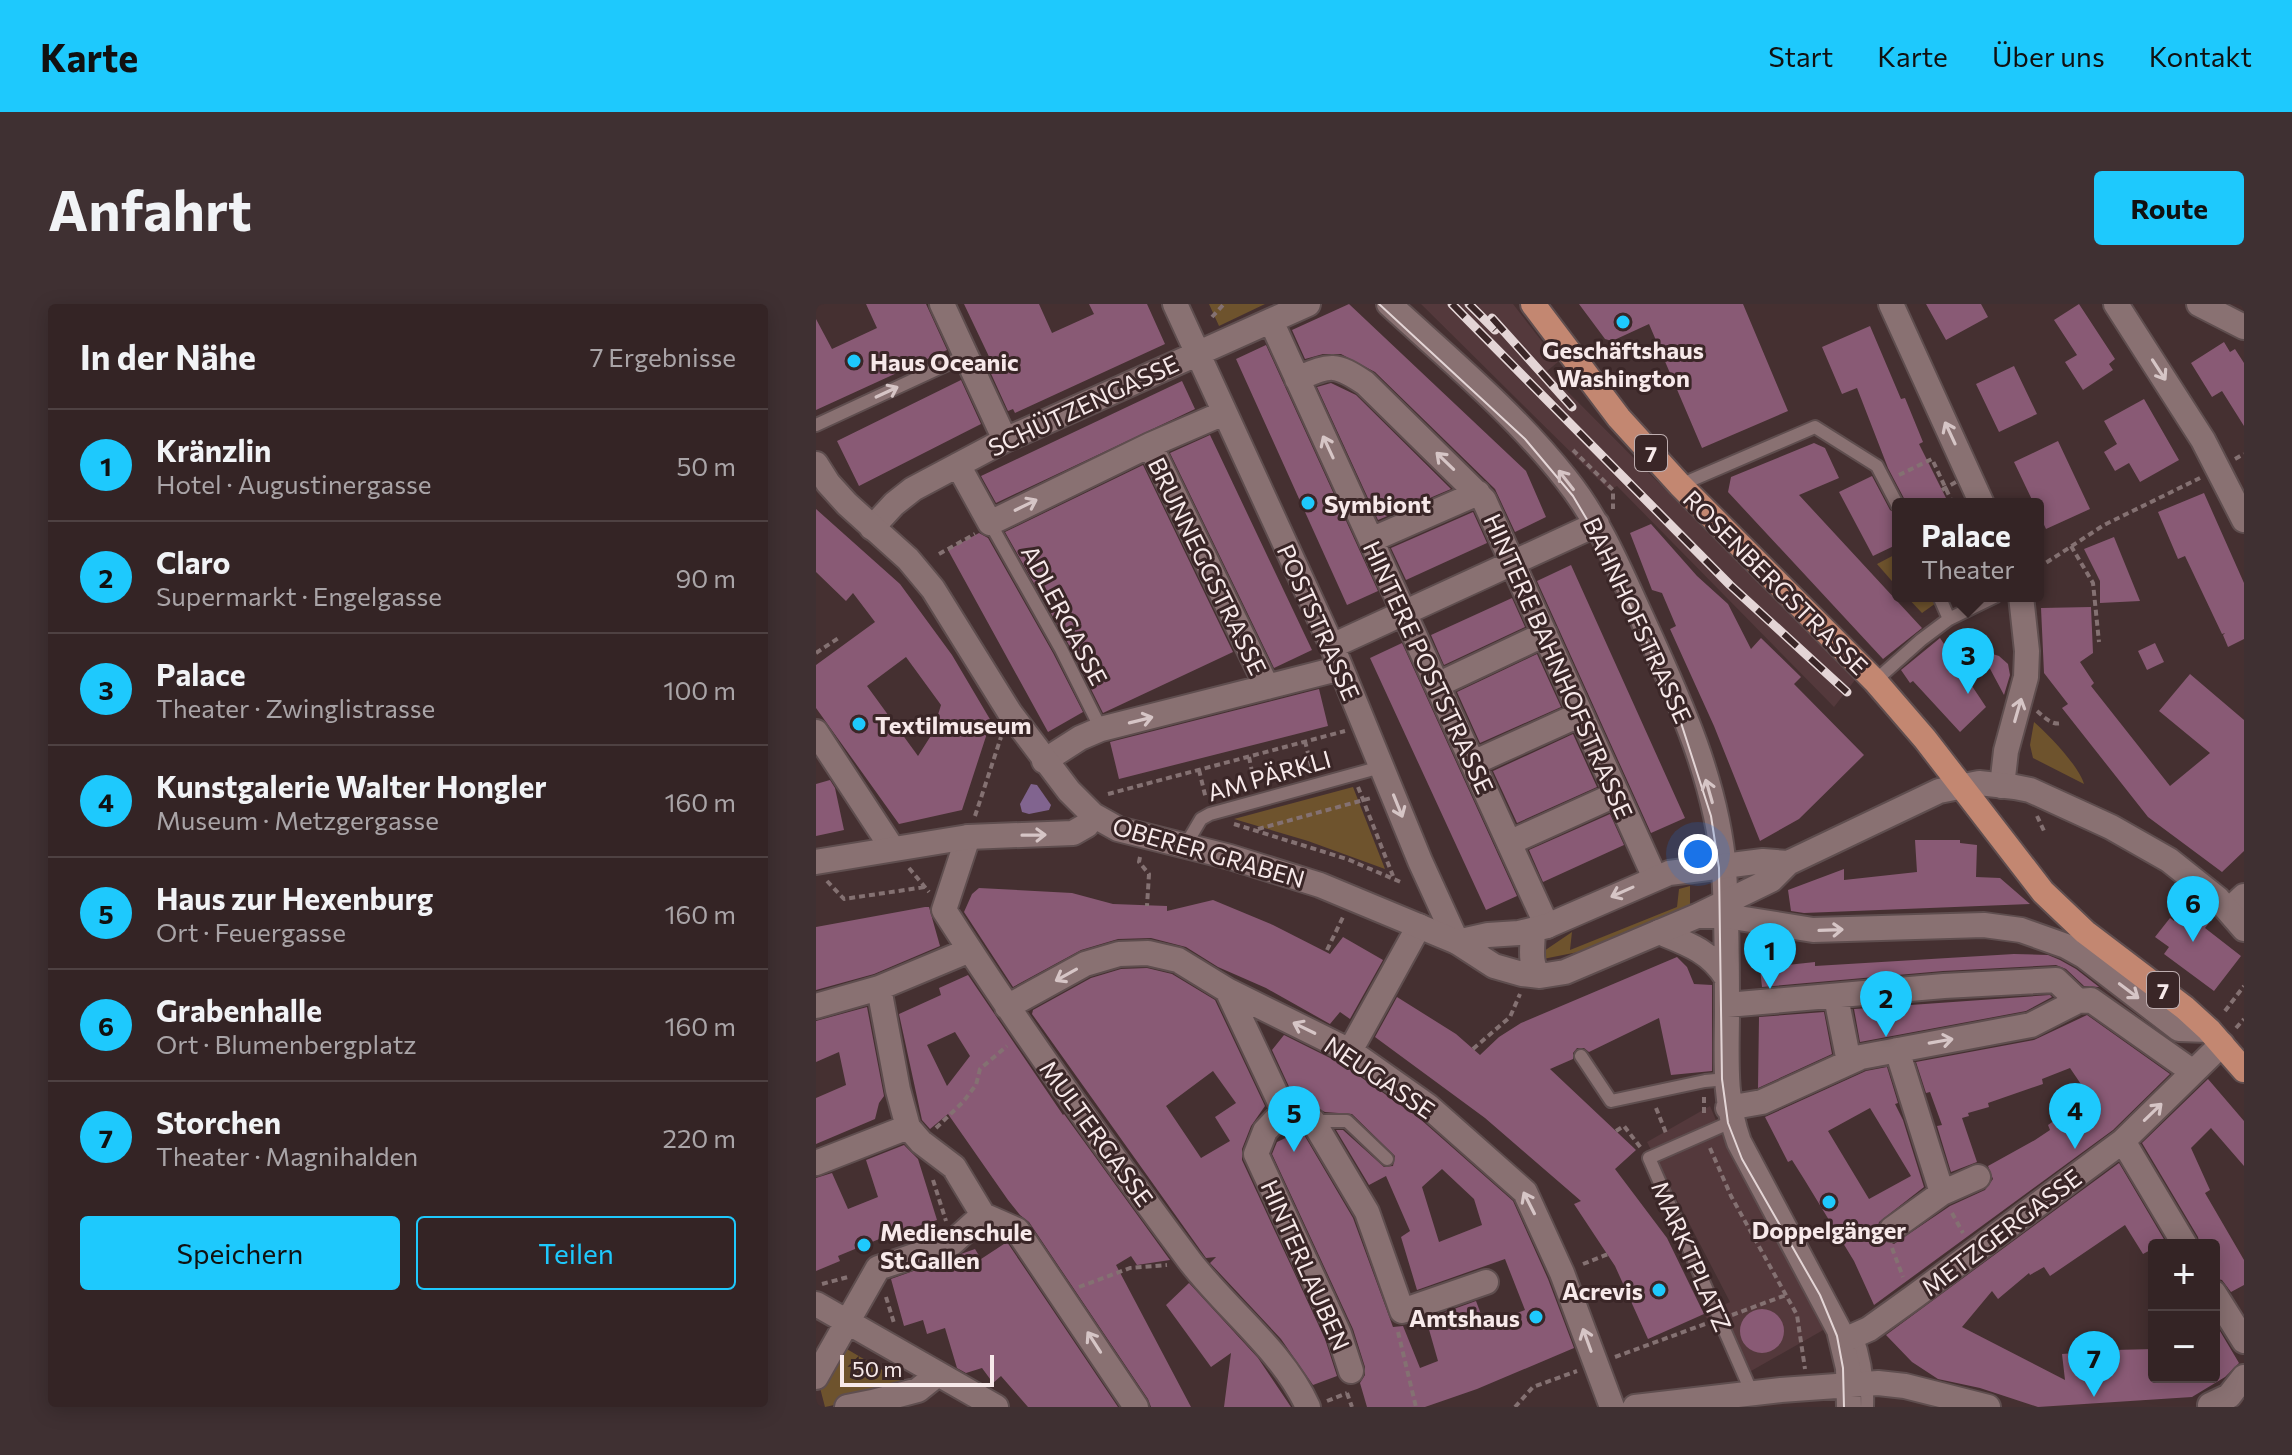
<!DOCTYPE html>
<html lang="de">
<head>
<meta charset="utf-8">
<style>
	body { margin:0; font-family:Commissioner,sans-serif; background:#3f3032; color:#f1f3f6 }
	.controls { position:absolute; right:24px; bottom:24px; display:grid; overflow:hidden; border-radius:8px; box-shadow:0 4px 20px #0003 }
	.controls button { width:72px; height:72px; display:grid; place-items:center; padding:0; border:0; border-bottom:2px solid #4e4142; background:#342425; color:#f1f3f6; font:40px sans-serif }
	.scale { position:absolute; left:24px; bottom:20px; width:154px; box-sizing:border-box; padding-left:8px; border:4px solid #f7e9ea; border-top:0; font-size:22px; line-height:28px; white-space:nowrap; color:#f7e9ea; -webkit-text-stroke:6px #3a2627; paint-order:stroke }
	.you { position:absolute; left:882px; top:550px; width:28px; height:28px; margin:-20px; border:6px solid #fff; border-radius:50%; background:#1a73e8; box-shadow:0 0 0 12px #1a73e833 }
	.badge { display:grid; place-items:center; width:52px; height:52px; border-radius:50%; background:#1ec9fd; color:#111; font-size:26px; font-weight:700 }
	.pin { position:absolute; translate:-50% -66px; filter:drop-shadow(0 2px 4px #0008) }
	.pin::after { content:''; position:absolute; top:42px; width:28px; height:24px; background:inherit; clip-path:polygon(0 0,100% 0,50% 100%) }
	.popup { position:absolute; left:1076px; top:194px; width:152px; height:104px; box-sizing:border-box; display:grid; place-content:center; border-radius:8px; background:#342425; filter:drop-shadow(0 2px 6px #0005); font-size:26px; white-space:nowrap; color:#a9a4a7 }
	.popup b { font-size:30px; color:#f1f3f6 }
	.popup::after { content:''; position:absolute; left:50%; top:100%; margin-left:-16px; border:16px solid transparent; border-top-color:#342425 }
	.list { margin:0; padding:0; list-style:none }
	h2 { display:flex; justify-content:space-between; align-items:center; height:104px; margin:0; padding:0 32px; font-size:34px }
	h2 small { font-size:26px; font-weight:400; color:#a9a4a7 }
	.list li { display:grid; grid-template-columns:52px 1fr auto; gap:24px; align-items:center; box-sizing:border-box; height:112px; padding:0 32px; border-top:2px solid #4e4142 }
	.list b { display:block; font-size:30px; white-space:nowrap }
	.list p { margin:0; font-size:26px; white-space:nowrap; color:#a9a4a7 }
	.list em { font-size:26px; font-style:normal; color:#a9a4a7 }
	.actions { display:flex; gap:16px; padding:24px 32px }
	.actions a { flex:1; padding:18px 0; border:2px solid #1ec9fd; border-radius:8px; text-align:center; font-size:28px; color:#1ec9fd }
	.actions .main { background:#1ec9fd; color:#111 }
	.map { position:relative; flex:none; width:1428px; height:1103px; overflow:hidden; border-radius:8px }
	header { display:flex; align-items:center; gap:48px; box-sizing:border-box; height:112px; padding:0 40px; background:#1ec9fd; color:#111 }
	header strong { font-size:38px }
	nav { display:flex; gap:44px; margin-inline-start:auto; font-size:28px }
	.intro { display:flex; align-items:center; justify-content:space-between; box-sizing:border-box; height:192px; padding:0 48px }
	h1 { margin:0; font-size:56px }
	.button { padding:20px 36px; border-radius:8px; background:#1ec9fd; color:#111; font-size:28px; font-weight:700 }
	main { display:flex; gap:48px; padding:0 48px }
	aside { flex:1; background:#342425; border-radius:8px; box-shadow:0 4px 20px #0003 }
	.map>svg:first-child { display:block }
</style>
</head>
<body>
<header>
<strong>Karte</strong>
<nav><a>Start</a><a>Karte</a><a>Über uns</a><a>Kontakt</a></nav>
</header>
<div class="intro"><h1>Anfahrt</h1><a class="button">Route</a></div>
<main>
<aside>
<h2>In der Nähe<small>7 Ergebnisse</small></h2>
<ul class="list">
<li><span class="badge">1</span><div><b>Kränzlin</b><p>Hotel · Augustinergasse</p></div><em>50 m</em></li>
<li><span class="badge">2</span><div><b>Claro</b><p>Supermarkt · Engelgasse</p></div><em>90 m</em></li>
<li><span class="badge">3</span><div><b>Palace</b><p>Theater · Zwinglistrasse</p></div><em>100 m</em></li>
<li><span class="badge">4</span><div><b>Kunstgalerie Walter Hongler</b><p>Museum · Metzgergasse</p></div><em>160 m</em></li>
<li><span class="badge">5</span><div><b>Haus zur Hexenburg</b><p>Ort · Feuergasse</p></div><em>160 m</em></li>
<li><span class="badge">6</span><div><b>Grabenhalle</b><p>Ort · Blumenbergplatz</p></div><em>160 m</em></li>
<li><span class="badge">7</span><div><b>Storchen</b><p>Theater · Magnihalden</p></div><em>220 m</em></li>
</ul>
<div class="actions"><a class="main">Speichern</a><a>Teilen</a></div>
</aside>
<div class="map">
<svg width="1428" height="1103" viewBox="0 0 1428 1103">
	<rect width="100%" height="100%" fill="#453031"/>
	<path fill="#54393c" d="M605,0H697L742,58L731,67L1039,376L1018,403L801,182L793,186Z
		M894,802L913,847L1009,1025L928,1071L888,1010L914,998L831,838Z"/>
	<path fill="#6e532d" d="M393,0H449L403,22Z
		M1082,249V284L1061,260Z
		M1090,292H1116L1120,299L1106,309Z
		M1218,418C1232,430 1263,462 1268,480L1217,454L1214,441Z
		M537,483L569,565L492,537L418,515Z
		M874,582V603L762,648L727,655L728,647L756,628L754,646L861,603L863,585Z
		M24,1041L97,1084L9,1103L3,1080Z"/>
	<path fill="#81648f" d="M215,480L221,481L235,501L233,506L213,510L206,508L204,500Z"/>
	<path fill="#895a75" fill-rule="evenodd" d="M50,0H110L131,46L0,106V15L16,45L61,24Z
		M148,0H223L236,29L278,10L273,0H331L349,40L199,109L197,105L192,107L172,63L177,61Z
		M533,0L710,167L730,213L699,228L679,185L559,68L525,50H507L489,55L476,26Z
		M763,0H927L972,107L886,144L833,20L796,37L789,35Z
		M1110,0H1165L1172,13L1130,36Z
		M1263,0L1299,55L1293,60L1297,66L1267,86L1249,58L1261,51L1238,16Z
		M1054,22L1085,95L1089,94L1107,138L1103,140L1133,200H1091L1072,164L1041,84L1026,90L1006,43Z
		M1408,38L1414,48L1419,45L1428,59V122L1406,87L1396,93L1375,59Z
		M450,41L562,287L531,301L420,55Z
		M1198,62L1221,110L1183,128L1160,80Z
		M145,76L165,120L43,182L21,137Z
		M366,77L379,105L180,199L165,172Z
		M515,79L540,91L635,185L562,216L501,83Z
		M1328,95L1363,156L1324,178L1313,159L1299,167L1288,148L1301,140L1288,117Z
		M394,131L496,346L458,364L354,149Z
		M1242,137L1274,205L1230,225L1222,208V200H1218L1198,158Z
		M998,139L1009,144L1023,174L983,191L1106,324L1067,355L912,188L915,173Z
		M327,161L417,348L287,409L253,341L189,228Z
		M1056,172L1074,206L1082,211V240L1057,252L1023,188Z
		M1388,189L1428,279V335L1412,343L1407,331L1409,329L1406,330L1369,252L1362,255L1342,208Z
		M0,205L84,280L136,351L175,417L146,506L83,520L0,404V361L59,318L37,289L30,297L0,268ZM90,353L125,401L116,430L102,452L51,382Z
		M657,208L671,239L590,276L575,244Z
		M835,220L881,272L912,300L935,345L945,334L985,373L978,380L1048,451L983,515L944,537L898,422L854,325L860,322L846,289L836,286L814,229Z
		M163,229L172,234L237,349L267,408L232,428L132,246Z
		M1298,233L1324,297L1284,299V277L1268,245Z
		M755,261L869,514L835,529L721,277Z
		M696,294L709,323L628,361L615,331Z
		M1275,303L1277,349L1264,358L1278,379L1275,382L1354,482L1394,449L1343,407L1374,370L1428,416V547L1406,568L1332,513L1246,404L1252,400L1228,369L1225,304Z
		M1124,334L1170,403L1144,428L1097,377L1094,379L1085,366Z
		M586,339L701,592L670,606L554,354Z
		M1339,339L1348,358L1331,366L1322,347Z
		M1164,346L1183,352L1192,360L1194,371L1188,391Z
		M721,350L745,403L664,439L641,388Z
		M503,385L512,422L303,475L294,438Z
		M757,430L781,483L701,519L677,467Z
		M14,476L19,484L28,526L0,532V480Z
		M794,510L808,541L727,578L713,546Z
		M1099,536H1144V539L1161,541L1160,573L1184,574L1214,600L988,609L975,607L972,586L1028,565V576L1101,568Z
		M163,584L256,589L297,600L351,602V607L397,596L457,621L514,650L527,633L567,656L534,715L524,708L514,720L450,684L402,663L370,643L335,634L302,635L265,646L197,683L148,608L156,590Z
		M1373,598L1395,616L1389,624L1425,652L1398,687L1348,650L1353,643L1339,633L1354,614L1358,617Z
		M109,603H113L124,642L58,670L0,686V623Z
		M1198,650L1232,651L1244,656L1260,665L1296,693L1283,683L1268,682L1250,665L1240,661L1127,667L946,683L944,664L999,658V662Z
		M861,653L871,663L878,680L896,681V767L855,771L843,714L773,748L768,744H761L757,749V755L734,765L820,846L799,865L851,934L888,1010L832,1035L799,962L758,900L765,897L669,814L559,733L581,693L640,730L664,751L683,733L705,719Z
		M331,664L356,670L399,696L449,802L435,822L426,845V856L509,1035L521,1072L497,1081L465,1035L394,959L400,953L390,954L385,947L216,710L217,706L275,674L305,665ZM397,767L420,799L399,813L414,837L385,854L350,802Z
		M152,671L247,811L248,810L354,956L321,961L315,952L300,961L375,1103H335L332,1095L213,918L204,911L192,896L132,810L114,825L106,816L83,710L125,691L123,684ZM139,728L154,752L131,782L111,741Z
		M1234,691L1236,693L1210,707L1044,738L1038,705Z
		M51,703L68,792L63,799L59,815L0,840V794L30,781L23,748L0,758V717Z
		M1008,708L1016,750L942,784L943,713Z
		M1271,711L1354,770L1297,826L1058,1001L1038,957L988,875L976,856L972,858L949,813L1050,767L1071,763L1082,799L1079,800L1087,816L1108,883L1063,918L1061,926L1064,934L1078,940L1134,902L1169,886L1177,875L1172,862L1219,836L1234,826L1232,821L1273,792L1254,764L1226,775L1227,780L1172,799L1173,803L1152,809L1153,812L1146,814L1161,858L1135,868L1121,822L1126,821L1114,788L1110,789L1100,758L1218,736ZM1054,804L1095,872L1053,895L1012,827Z
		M468,731L526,760L603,814L697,897L732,975L758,1044L661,1085L609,1103H551L544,1079L549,1071V1063L537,1025L456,850L461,838L482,828L487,829L537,914L577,1023L587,1022L604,1064L622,1057L610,1015L660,997L669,1021L709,1006L689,955L601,986L585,933L594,927L570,872L553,881L520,826H527L568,863L577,862L579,852L536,810L509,808L484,797L475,787L456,746ZM626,865L658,895L666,921L623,938L606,883Z
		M1392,775L1428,817V862L1395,824L1375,844L1394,886L1389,889L1428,956V981L1415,988L1406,976L1398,974V941H1384L1382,933L1326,839Z
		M88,841L102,855L121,916L73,931L22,952L24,957L0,967V874L16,869L32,905L62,893L50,856Z
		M1303,859L1349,937L1338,941V944L1327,950L1309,921L1234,972L1228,963L1214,971L1213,969L1182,995L1176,987L1146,1023L1249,1076L1246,1050L1298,1046L1338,1045V1073H1398V1017L1423,1059L1409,1073L1376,1093L1222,1103L1164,1084L1122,1075L1096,1058L1070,1031Z
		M191,938L302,1103H212L185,1072L177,1079L166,1064L150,1069L141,1064L129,1024L111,1030L107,1016L88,1022L75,975L159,945L165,955Z
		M373,979L442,1054L475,1103H408L415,1049L395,1063L350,1001Z
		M924 1027a22 22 0 1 1 44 0a22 22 0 1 1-44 0Z"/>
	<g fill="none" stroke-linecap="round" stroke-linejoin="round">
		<g stroke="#5f4e4f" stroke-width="16">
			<path id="lane" d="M0,121L149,52
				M864,181L999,123L1061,162L1082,202
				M174,219L245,345L285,425
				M1123,292L1133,315
				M1059,377L1105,336L1133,315L1180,292
				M369,542L385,515L394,510L565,463
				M765,752L795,797L889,777L911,775
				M497,817H531L571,855
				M915,818L833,854L936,1089
				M1037,1030L1040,1031C1049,1054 1052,1078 1051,1103"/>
		</g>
		<g stroke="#5f4e4f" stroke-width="28">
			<path id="street" d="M126,0L189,136
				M359,0L516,342L604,557L641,638
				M573,0C634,56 699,110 750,175C782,215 802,262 823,308C860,389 901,475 908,566C911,612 911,659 911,706C911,751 907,794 923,838L1023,1026L1032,1064L1033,1103
				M1075,0L1166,200
				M1300,0L1387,136L1428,216
				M455,17L731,622
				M481,75C514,61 518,58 549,79L668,196L839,574
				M334,141L451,383
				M142,161L174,219L334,141L408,109
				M56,224L78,200L97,185L189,136L492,0
				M555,236L662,189
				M516,342L781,220
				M621,381L729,330
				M0,428L76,544
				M228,457L264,434L285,425L525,364
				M657,459L765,410
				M1186,482L1190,447L1210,373L1211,347L1205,292
				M152,533L128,606C205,726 288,842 373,956C411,1006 466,1046 492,1103
				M693,539L801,490
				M1413,606L1428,592
				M843,628C870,639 894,647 910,673
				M63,684L82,786L92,823L105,838L138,863L167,911L201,926L320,1103
				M411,686L468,807
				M1020,693L1033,758
				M911,701L1128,682L1240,676L1262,697L1275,696L1377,768
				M0,702L63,684L154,646
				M191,703L269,660L303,650L332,649L362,656L411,686L534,747L612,802L709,888L746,969L796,1103
				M1081,746L1126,889L1162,873
				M534,747L603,622
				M912,804L946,798L1045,753L1215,721L1262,697
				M468,807L497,817L551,908L586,1007L670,978
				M468,807L449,827L440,850L523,1030L535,1067
				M1307,837L1369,941
				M0,859L92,823
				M1076,925L1126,889
				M1398,989L1428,1037
				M0,1000L180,1103
				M1026,1037L1053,1025L1099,992L1307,837L1406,740
				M0,1073L62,964L136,939L167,911
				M1394,1101L1413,1092L1428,1073
				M31,1103L56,1098
				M57,1103L56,1098L102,1086L122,1070
				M819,1103L965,1086L1062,1079L1089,1082L1172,1103"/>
		</g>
		<g stroke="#5f4e4f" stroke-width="28">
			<path id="secondary" d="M1383,0L1428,23
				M0,160L12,179L31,200L92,255L117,285L194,409L253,487L277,511L302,525L414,553L504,581L641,638L678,662L706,670L724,672L749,668L881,612L955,576L972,559
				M0,558L152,533L257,529L271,521L277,511
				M884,612H910L997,626L1168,621L1205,626L1250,642L1268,652L1363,725L1393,726
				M717,626C717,641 712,661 724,672
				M641,638L672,631L703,629L731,622L853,569L947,557L972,559L1123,487L1163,479L1199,483L1214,486L1295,523L1353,556L1402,595L1428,625"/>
		</g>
		<g stroke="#5f4e4f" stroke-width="28">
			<path id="primary" d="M717,0L803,114L864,181L1059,377L1109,435L1227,588L1269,628L1369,704L1393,726L1428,766"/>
		</g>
		<path stroke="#847172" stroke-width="4" stroke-dasharray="6 4" stroke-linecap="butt" d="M396,13L408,0
			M757,146L797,186V205
			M1419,155L1428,150
			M1083,171L1116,155L1137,200
			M1255,242L1277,279L1283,338
			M123,250L159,230
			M1222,264L1288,221L1384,174
			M0,349L24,333
			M1221,407C1228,413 1236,422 1246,419
			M489,437L496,466
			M433,453L439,482
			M383,466L390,495
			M542,483L577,572
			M292,490L529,427
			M159,512L185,433
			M1221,512L1229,529
			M418,520L531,555L587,579
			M442,525L555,494
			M324,553L323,558L333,570L331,602
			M93,564L113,588
			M11,577L28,595L109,583
			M511,646L527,613
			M1409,707L1428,682
			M1420,724L1428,715
			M657,745L694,713L704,690
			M888,793V812
			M840,804L850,829
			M120,824L147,798L160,781L164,765L191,742
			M800,827L808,822L825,844
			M894,844L915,892L981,1011L989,1065
			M117,876L130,917
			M1136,909L1147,929
			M1076,944L1087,973
			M767,960L792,950
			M6,980L32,973
			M263,983L314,964L351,961
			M70,993L78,1019
			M916,1011L970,991
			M582,1028L600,1103
			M799,1053L889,1020
			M531,1089L536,1103
			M511,1097L531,1089
			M699,1103L717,1083L761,1067"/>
		<use href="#lane" stroke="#897172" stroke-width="12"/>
		<use href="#street" stroke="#897172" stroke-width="24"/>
		<use href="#secondary" stroke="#897172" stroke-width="24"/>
		<use href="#primary" stroke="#c38771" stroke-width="24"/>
		<path stroke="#e4d5d6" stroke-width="2" d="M563,0L709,135L757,192L786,241L859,400L895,512L903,564L906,775L912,819L926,855L1004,991L1021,1032L1027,1064L1028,1103"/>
		<g stroke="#e4d5d6" stroke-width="9">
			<path id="rail" d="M636,0L914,281L1031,388
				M653,0L679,26
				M676,14L756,103"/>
		</g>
		<use href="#rail" stroke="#3a2627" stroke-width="6" stroke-dasharray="18" stroke-linecap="butt"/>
		<path stroke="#847172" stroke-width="4" stroke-dasharray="6 4" stroke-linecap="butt" d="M1126,186L1140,178"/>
	</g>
	<defs><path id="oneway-shaft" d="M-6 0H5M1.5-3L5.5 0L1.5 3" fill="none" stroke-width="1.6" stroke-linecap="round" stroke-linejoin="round" transform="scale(2)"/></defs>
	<g stroke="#d6c5c6">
		<use href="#oneway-shaft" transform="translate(1343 66) rotate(57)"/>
		<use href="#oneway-shaft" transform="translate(71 88) rotate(-25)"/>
		<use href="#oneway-shaft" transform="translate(1134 129) rotate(-115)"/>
		<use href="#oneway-shaft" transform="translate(512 143) rotate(-115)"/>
		<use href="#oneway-shaft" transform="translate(629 157) rotate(-136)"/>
		<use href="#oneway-shaft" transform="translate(750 176) rotate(-128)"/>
		<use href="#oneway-shaft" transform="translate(210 201) rotate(-26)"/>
		<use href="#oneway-shaft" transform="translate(1202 406) rotate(-74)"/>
		<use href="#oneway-shaft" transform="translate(325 416) rotate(-14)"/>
		<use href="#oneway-shaft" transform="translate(893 487) rotate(-106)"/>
		<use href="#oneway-shaft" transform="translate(582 502) rotate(68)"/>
		<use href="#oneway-shaft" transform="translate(218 531) rotate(-1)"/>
		<use href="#oneway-shaft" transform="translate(806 588) rotate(156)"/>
		<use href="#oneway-shaft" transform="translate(1015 626) rotate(-2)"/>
		<use href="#oneway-shaft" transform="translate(250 671) rotate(151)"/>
		<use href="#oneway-shaft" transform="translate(1313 687) rotate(37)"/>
		<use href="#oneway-shaft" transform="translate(488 724) rotate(-154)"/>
		<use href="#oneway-shaft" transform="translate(1125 737) rotate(-10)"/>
		<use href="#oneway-shaft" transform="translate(1337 808) rotate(-44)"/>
		<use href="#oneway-shaft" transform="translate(713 899) rotate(-117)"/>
		<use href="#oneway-shaft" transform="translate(771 1036) rotate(-110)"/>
		<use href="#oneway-shaft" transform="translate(278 1038) rotate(-123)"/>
	</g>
	<g fill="#1ec9fd" stroke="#3a2627" stroke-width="3">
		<circle cx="807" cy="18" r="8"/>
		<circle cx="38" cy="57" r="8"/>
		<circle cx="492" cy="199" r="8"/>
		<circle cx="43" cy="420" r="8"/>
		<circle cx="1013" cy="898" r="8"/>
		<circle cx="48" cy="941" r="8"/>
		<circle cx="843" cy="986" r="8"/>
		<circle cx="720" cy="1013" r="8"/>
	</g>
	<g text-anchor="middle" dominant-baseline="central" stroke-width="6" stroke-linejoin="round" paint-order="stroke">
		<g fill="#3a2627" stroke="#beaeb0" stroke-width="2">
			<rect x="819" y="131" width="32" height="36" rx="6"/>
			<rect x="1331" y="668" width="32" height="36" rx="6"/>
		</g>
		<g font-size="22" font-weight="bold" fill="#f7e9ea">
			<text x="835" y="149">7</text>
			<text x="1347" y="686">7</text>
		</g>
		<g font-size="24" font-weight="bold" fill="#f7e9ea" stroke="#3a2627" text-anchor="start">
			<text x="807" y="45" text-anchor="middle">Geschäftshaus<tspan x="807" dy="28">Washington</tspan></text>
			<text x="54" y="57">Haus Oceanic</text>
			<text x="508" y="199">Symbiont</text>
			<text x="59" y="420">Textilmuseum</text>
			<text x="1013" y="925" text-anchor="middle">Doppelgänger</text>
			<text x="64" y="927">Medienschule<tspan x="64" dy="28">St.Gallen</tspan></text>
			<text x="827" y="986" text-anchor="end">Acrevis</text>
			<text x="704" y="1013" text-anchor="end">Amtshaus</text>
		</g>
		<g font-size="24" fill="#f7e9ea" stroke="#3a2627">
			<text transform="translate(267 101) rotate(-25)">SCHÜTZENGASSE</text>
			<text transform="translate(392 262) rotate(64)">BRUNNEGGSTRASSE</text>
			<text transform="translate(960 278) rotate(45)">ROSENBERGSTRASSE</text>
			<text transform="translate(249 311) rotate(62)">ADLERGASSE</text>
			<text transform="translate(822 316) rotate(65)">BAHNHOFSTRASSE</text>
			<text transform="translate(503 318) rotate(66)">POSTSTRASSE</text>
			<text transform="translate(743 362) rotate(66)">HINTERE BAHNHOFSTRASSE</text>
			<text transform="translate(613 363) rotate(65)">HINTERE POSTSTRASSE</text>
			<text transform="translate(453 471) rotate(-16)">AM PÄRKLI</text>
			<text transform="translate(393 548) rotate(16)">OBERER GRABEN</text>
			<text transform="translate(564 773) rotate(34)">NEUGASSE</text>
			<text transform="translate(281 829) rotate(54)">MULTERGASSE</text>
			<text transform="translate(1185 928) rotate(-37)">METZGERGASSE</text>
			<text transform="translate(876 952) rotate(66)">MARKTPLATZ</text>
			<text transform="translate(490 961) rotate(66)">HINTERLAUBEN</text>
		</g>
	</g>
</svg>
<div class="controls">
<button>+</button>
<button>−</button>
</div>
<div class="scale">50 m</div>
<div class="you"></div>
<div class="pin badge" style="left:954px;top:685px">1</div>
<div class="pin badge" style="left:1070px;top:733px">2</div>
<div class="pin badge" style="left:1152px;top:390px">3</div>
<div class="popup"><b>Palace</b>Theater</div>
<div class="pin badge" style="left:1259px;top:845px">4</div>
<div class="pin badge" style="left:478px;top:848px">5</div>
<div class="pin badge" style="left:1377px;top:638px">6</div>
<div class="pin badge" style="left:1278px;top:1093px">7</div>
</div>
</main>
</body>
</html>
